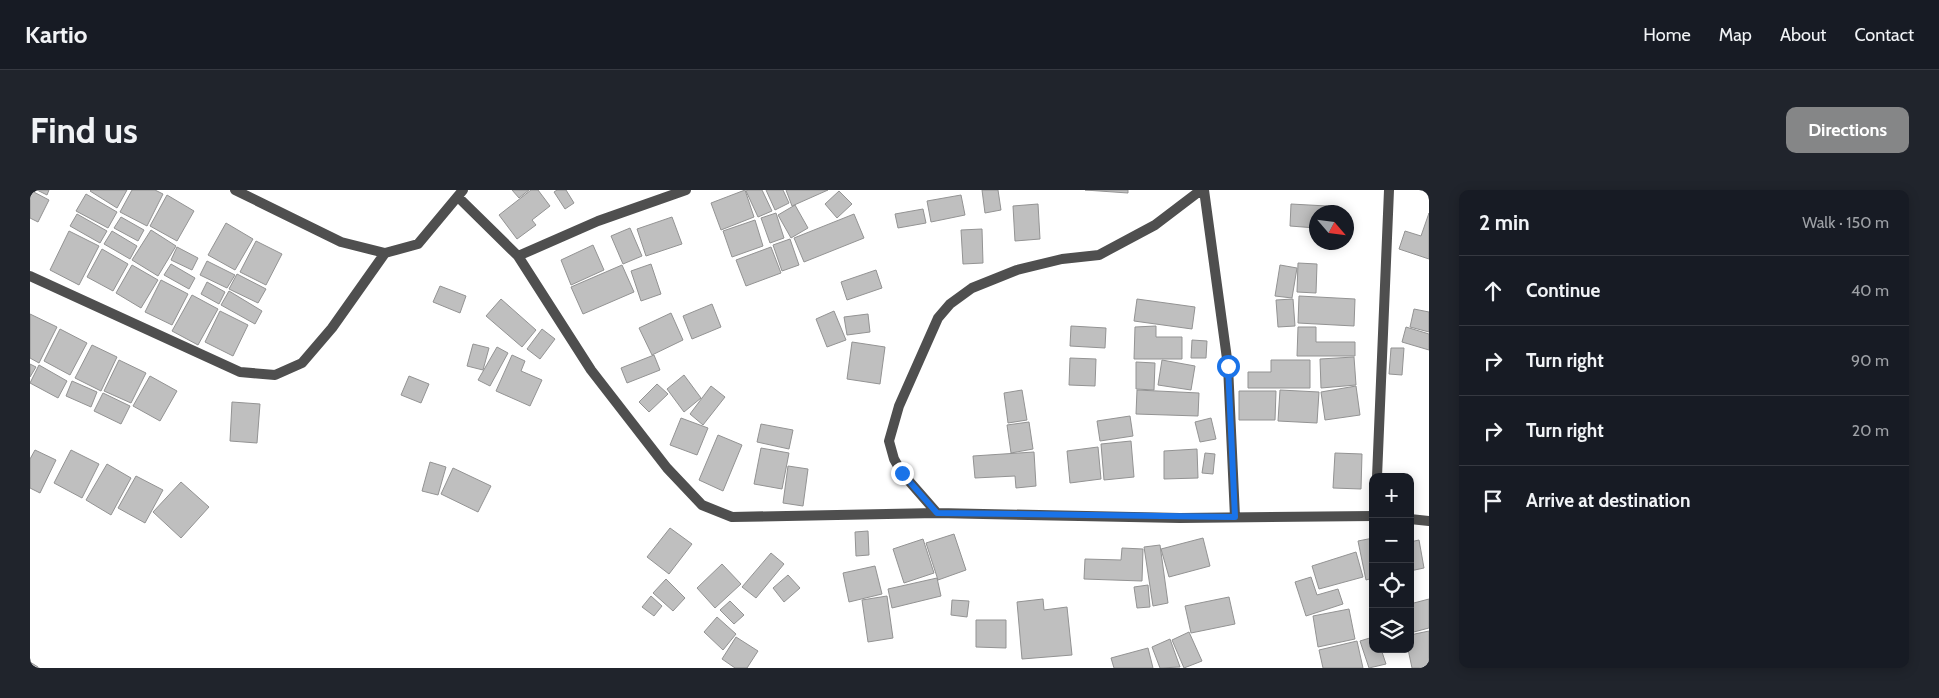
<!DOCTYPE html>
<html lang="en">
<head>
<meta charset="utf-8">
<style>
	body { margin:0; font-family:Cabin,sans-serif; background:#20242c; color:#f1f3f6 }
	.controls { position:absolute; right:15px; bottom:15px; display:grid; overflow:hidden; border-radius:10px; box-shadow:0 2px 12px #0003 }
	.controls button { width:45px; height:45px; display:grid; place-items:center; padding:0; border:0; border-bottom:1px solid #363941; background:#171b24; color:#f1f3f6; font:25px sans-serif }
	.compass { position:absolute; left:1279px; top:15px; width:45px; height:45px; border-radius:50%; background:#171b24; box-shadow:0 2px 12px #0003; rotate:118deg }
	.stop { position:absolute; width:15px; height:15px; margin:-11px; border:4px solid #1a73e8; border-radius:50%; background:#fff }
	.stop.end { background:#1a73e8; border-color:#fff; box-shadow:0 1px 5px #0008 }
	.list { margin:0; padding:0; list-style:none }
	h2 { display:flex; justify-content:space-between; align-items:center; height:65px; margin:0; padding:0 20px; font-size:21px }
	h2 small { font-size:16px; font-weight:400; color:#9ea1a6 }
	.list li { display:grid; grid-template-columns:32px 1fr auto; gap:15px; align-items:center; box-sizing:border-box; height:70px; padding:0 20px; border-top:1px solid #363941 }
	.list b { display:block; font-size:19px; white-space:nowrap }
	.list em { font-size:16px; font-style:normal; color:#9ea1a6 }
	.icon { flex:none; width:28px; height:28px; fill:none; stroke:currentColor; stroke-width:2; stroke-linecap:round; stroke-linejoin:round }
	.map { position:relative; flex:none; width:1399px; height:478px; overflow:hidden; border-radius:10px }
	header { display:flex; align-items:center; gap:30px; box-sizing:border-box; height:70px; padding:0 25px; background:#171b24; border-bottom:1px solid #363941 }
	header strong { font-size:24px }
	nav { display:flex; gap:28px; margin-inline-start:auto; font-size:18px }
	.intro { display:flex; align-items:center; justify-content:space-between; box-sizing:border-box; height:120px; padding:0 30px }
	h1 { margin:0; font-size:35px }
	.button { padding:12px 22px; border-radius:10px; background:#858687; color:#fff; font-size:18px; font-weight:700 }
	main { display:flex; gap:30px; padding:0 30px }
	aside { flex:1; background:#171b24; border-radius:10px; box-shadow:0 2px 12px #0003 }
	.map>svg:first-child { display:block }
</style>
</head>
<body>
<header>
<strong>Kartio</strong>
<nav><a>Home</a><a>Map</a><a>About</a><a>Contact</a></nav>
</header>
<div class="intro"><h1>Find us</h1><a class="button">Directions</a></div>
<main>
<div class="map">
<svg width="1399" height="478" viewBox="0 0 1399 478">
	<rect width="100%" height="100%" fill="#fff"/>
	<path fill="#bfbfbf" stroke="#939393" d="M0,0L19,10L8,32L0,28Z
		M7,0H19L17,5Z
		M61,0H97L87,18L60,1Z
		M102,0H125L133,4L117,36L90,22Z
		M482,0H499L489,8Z
		M501,0H508L520,16L502,30L506,35L487,49L469,25Z
		M527,0H536L544,13L535,19L524,2Z
		M715,0L724,27L691,40L681,13Z
		M718,0H732L742,21L728,27L716,1Z
		M736,0H753L759,13L745,20Z
		M756,0H798L762,16Z
		M952,0H968L971,20L955,23Z
		M1055,0H1098V3Z
		M809,1L822,14L807,28L795,14Z
		M56,4L87,22L78,38L46,21Z
		M137,5L164,21L147,51L120,36Z
		M931,5L935,25L901,32L897,11Z
		M1008,14L1010,49L985,51L983,16Z
		M1261,14L1297,16L1296,22H1286V38L1260,36Z
		M765,15L778,38L761,48L748,25Z
		M893,19L896,33L868,38L865,24Z
		M746,23L754,48L740,53L731,28Z
		M1399,23V69L1369,59L1375,41L1391,46Z
		M47,24L77,41L70,53L40,36Z
		M824,24L834,48L774,72L764,48Z
		M91,27L114,40L108,51L84,38Z
		M642,27L652,54L616,66L607,39Z
		M725,30L733,56L702,67L693,41Z
		M196,33L223,49L205,80L178,65Z
		M600,38L612,66L593,74L581,46Z
		M952,39L953,73L933,74L931,40Z
		M121,40L146,56L128,86L102,70Z
		M39,41L69,56L49,95L20,80Z
		M82,41L107,56L100,69L74,54Z
		M760,49L769,75L752,81L743,55Z
		M226,51L252,64L236,95L210,82Z
		M563,55L574,80L541,95L531,70Z
		M147,57L168,68L162,80L141,70Z
		M741,57L751,83L716,96L706,70Z
		M72,59L98,74L83,101L57,87Z
		M177,71L205,85L197,98L170,85Z
		M1268,73L1287,74L1286,103L1267,102Z
		M141,74L165,88L159,99L134,85Z
		M621,74L631,104L611,111L601,81Z
		M102,75L128,90L111,118L86,103Z
		M592,75L604,102L553,124L541,97Z
		M1250,75L1267,78L1262,108L1245,106Z
		M846,80L852,98L817,110L811,92Z
		M207,84L236,99L228,113L199,99Z
		M131,90L158,104L142,135L115,122Z
		M177,92L195,102L189,114L171,104Z
		M410,96L436,106L430,123L403,112Z
		M199,101L232,121L225,134L191,115Z
		M162,105L188,119L168,155L142,141Z
		M1269,106L1325,109L1324,136L1268,133Z
		M471,109L506,140L492,157L456,126Z
		M1107,109L1165,117L1162,139L1104,131Z
		M1263,109L1265,136L1248,137L1246,110Z
		M682,114L691,137L662,149L653,126Z
		M1384,119L1399,122V142L1380,137Z
		M190,121L218,135L203,166L175,152Z
		M804,121L816,150L797,157L786,129Z
		M641,123L653,150L622,165L609,138Z
		M0,124L27,137L9,173L0,168Z
		M838,124L840,142L817,145L814,127Z
		M1041,136L1076,138L1075,158L1040,156Z
		M1126,136V147H1152V169H1104L1105,137Z
		M1268,137H1286V152H1325V166H1267Z
		M1376,137L1399,144V160L1372,152Z
		M30,139L57,153L40,185L14,171Z
		M512,139L525,149L510,169L497,159Z
		M1162,150L1177,151L1176,168H1161Z
		M822,152L855,157L850,194L817,189Z
		M443,154L459,158L453,180L437,176Z
		M62,155L87,167L71,201L45,188Z
		M467,157L478,163L460,196L448,190Z
		M1361,158H1374L1372,185L1359,184Z
		M482,165L495,171L491,181L512,190L500,216L466,201Z
		M624,165L630,180L597,193L591,178Z
		M1324,167L1326,195L1291,198L1290,169Z
		M1040,168L1066,169L1065,196L1039,195Z
		M89,170L116,183L101,213L74,201Z
		M1132,170L1165,176L1161,200L1128,195Z
		M1241,170H1280V198H1218V182H1241Z
		M1106,172L1125,173L1124,200L1106,199Z
		M0,174L6,177L0,187Z
		M9,175L37,191L28,208L0,193Z
		M654,185L671,208L654,222L637,199Z
		M120,186L147,201L130,231L103,216Z
		M379,186L399,194L391,213L371,205Z
		M42,191L67,202L61,217L36,206Z
		M627,194L638,204L619,222L609,212Z
		M681,196L695,207L673,235L660,224Z
		M1326,196L1330,225L1295,230L1291,202Z
		M992,200L997,230L978,233L974,203Z
		M1107,200L1169,203L1168,226L1106,224Z
		M1250,200L1289,202L1287,233L1248,231Z
		M1209,201H1246L1245,230H1209Z
		M73,203L100,216L91,234L64,221Z
		M202,212L230,214L227,253L200,251Z
		M1100,226L1103,246L1070,251L1067,231Z
		M651,228L678,238L667,265L640,255Z
		M1181,228L1186,249L1170,252L1165,232Z
		M999,232L1003,259L981,263L977,235Z
		M731,234L763,240L759,259L727,252Z
		M688,245L712,255L693,301L669,290Z
		M1101,251L1104,287L1074,290L1071,254Z
		M1068,257L1071,289L1040,293L1037,261Z
		M731,258L759,263L752,299L724,294Z
		M1167,259L1168,288L1134,289V261Z
		M5,260L26,270L10,303L0,298V269Z
		M41,260L69,274L52,308L24,293Z
		M1004,262L1006,296L986,298L985,286L945,288L943,266Z
		M1175,263L1185,264L1183,284L1172,283Z
		M1305,263L1332,264L1331,299L1303,298Z
		M400,272L416,277L408,305L392,301Z
		M77,274L101,288L81,325L56,310Z
		M758,276L778,279L773,316L753,313Z
		M423,278L461,296L448,322L411,304Z
		M106,286L133,300L115,333L88,318Z
		M151,292L179,317L151,348L123,322Z
		M640,338L662,354L639,384L617,367Z
		M838,341L839,365L826,366L825,342Z
		M924,344L936,380L908,390L896,353Z
		M1173,348L1180,376L1139,387L1131,359Z
		M1343,348V388L1336,390L1328,351Z
		M893,349L904,383L874,393L863,359Z
		M1389,350L1394,378L1380,381V352Z
		M1130,355L1138,413L1123,416L1114,357Z
		M1092,358L1113,359L1112,391L1054,389L1055,369L1091,370Z
		M1326,362L1333,387L1289,399L1282,376Z
		M741,363L754,374L726,408L712,397Z
		M692,374L711,394L685,418L667,398Z
		M845,376L852,404L819,412L813,383Z
		M758,385L770,398L754,412L743,398Z
		M1281,387L1287,405L1308,399L1313,414L1276,426L1265,392Z
		M907,388L911,406L862,418L858,399Z
		M636,389L655,408L643,421L623,403Z
		M1118,395L1120,417L1107,418L1104,397Z
		M621,406L632,416L624,426L612,417Z
		M857,406L863,448L838,452L832,410Z
		M1199,407L1205,434L1161,443L1155,416Z
		M1013,409L1014,420L1037,417L1042,465L992,469L987,412Z
		M1399,409V438L1380,443V414Z
		M922,410L939,411L937,427L921,425Z
		M700,411L714,425L704,434L690,420Z
		M1319,419L1325,449L1288,457L1283,426Z
		M687,427L706,444L693,460L674,442Z
		M946,430H976V458L946,457Z
		M1399,441V478H1382L1378,459H1380V445Z
		M1159,442L1172,471L1154,478L1142,450Z
		M706,447L728,461L717,478H705L692,469Z
		M1343,447V459H1351L1356,474L1339,478L1330,451Z
		M1140,449L1150,477L1130,478L1122,457Z
		M1327,451L1333,478H1293L1289,460Z
		M1118,458L1123,478H1084L1081,468Z
		M0,472L8,477L7,478H0Z"/>
	<g fill="none" stroke-linecap="round" stroke-linejoin="round">
		<path stroke="#4f4f4f" stroke-width="10" d="M205,0L311,52L355,63L388,54L433,0
			M1174,0L1198,176L1205,327
			M429,8L488,66L561,180L637,278L672,315L702,327L907,323L1150,328L1343,326
			M488,66L568,31L656,0
			M0,86L210,182L245,185L272,173L302,138L355,63
			M1347,287L1359,0
			M907,323L872,283L864,269L859,251L869,216L908,128L920,114L942,98L987,80L1032,69L1069,65L1125,35L1171,0
			M1380,329L1399,331"/>
	</g>
	<g fill="none" stroke-linecap="round" stroke-linejoin="round">
		<path stroke="#1a73e8" stroke-width="6" d="M872,283L907,323L1205,327L1198,176"/>
	</g>
</svg>
<div class="controls">
<button>+</button>
<button>−</button>
<button><svg class="icon" aria-label="locate" viewBox="0 0 24 24"><circle cx="12" cy="12" r="6"/><path d="M12 2v4M12 18v4M2 12h4M18 12h4"/></svg></button>
<button><svg class="icon" aria-label="layers" viewBox="0 0 24 24"><path d="M12 4l9 5-9 5-9-5zM3 14l9 5 9-5"/></svg></button>
</div>
<svg class="compass" viewBox="-18 -18 36 36"><path d="M0-13l5 13h-10z" fill="#e53935"/><path d="M0 13l5-13h-10z" fill="#9ea1a6"/></svg>
<div class="stop" style="left:1198px;top:176px"></div>
<div class="stop end" style="left:872px;top:283px"></div>
</div>
<aside>
<h2>2 min<small>Walk · 150 m</small></h2>
<ul class="list">
<li><svg class="icon" aria-label="ahead" viewBox="0 0 24 24"><path d="M12 20V5M6 11l6-6 6 6"/></svg><div><b>Continue</b></div><em>40 m</em></li>
<li><svg class="icon" aria-label="right" viewBox="0 0 24 24"><path d="M7 20v-9h11M14 6l5 5-5 5"/></svg><div><b>Turn right</b></div><em>90 m</em></li>
<li><svg class="icon" aria-label="right" viewBox="0 0 24 24"><path d="M7 20v-9h11M14 6l5 5-5 5"/></svg><div><b>Turn right</b></div><em>20 m</em></li>
<li><svg class="icon" aria-label="arrive" viewBox="0 0 24 24"><path d="M6 21V4h12l-3 4 3 4H6"/></svg><div><b>Arrive at destination</b></div></li>
</ul>
</aside>
</main>
</body>
</html>
